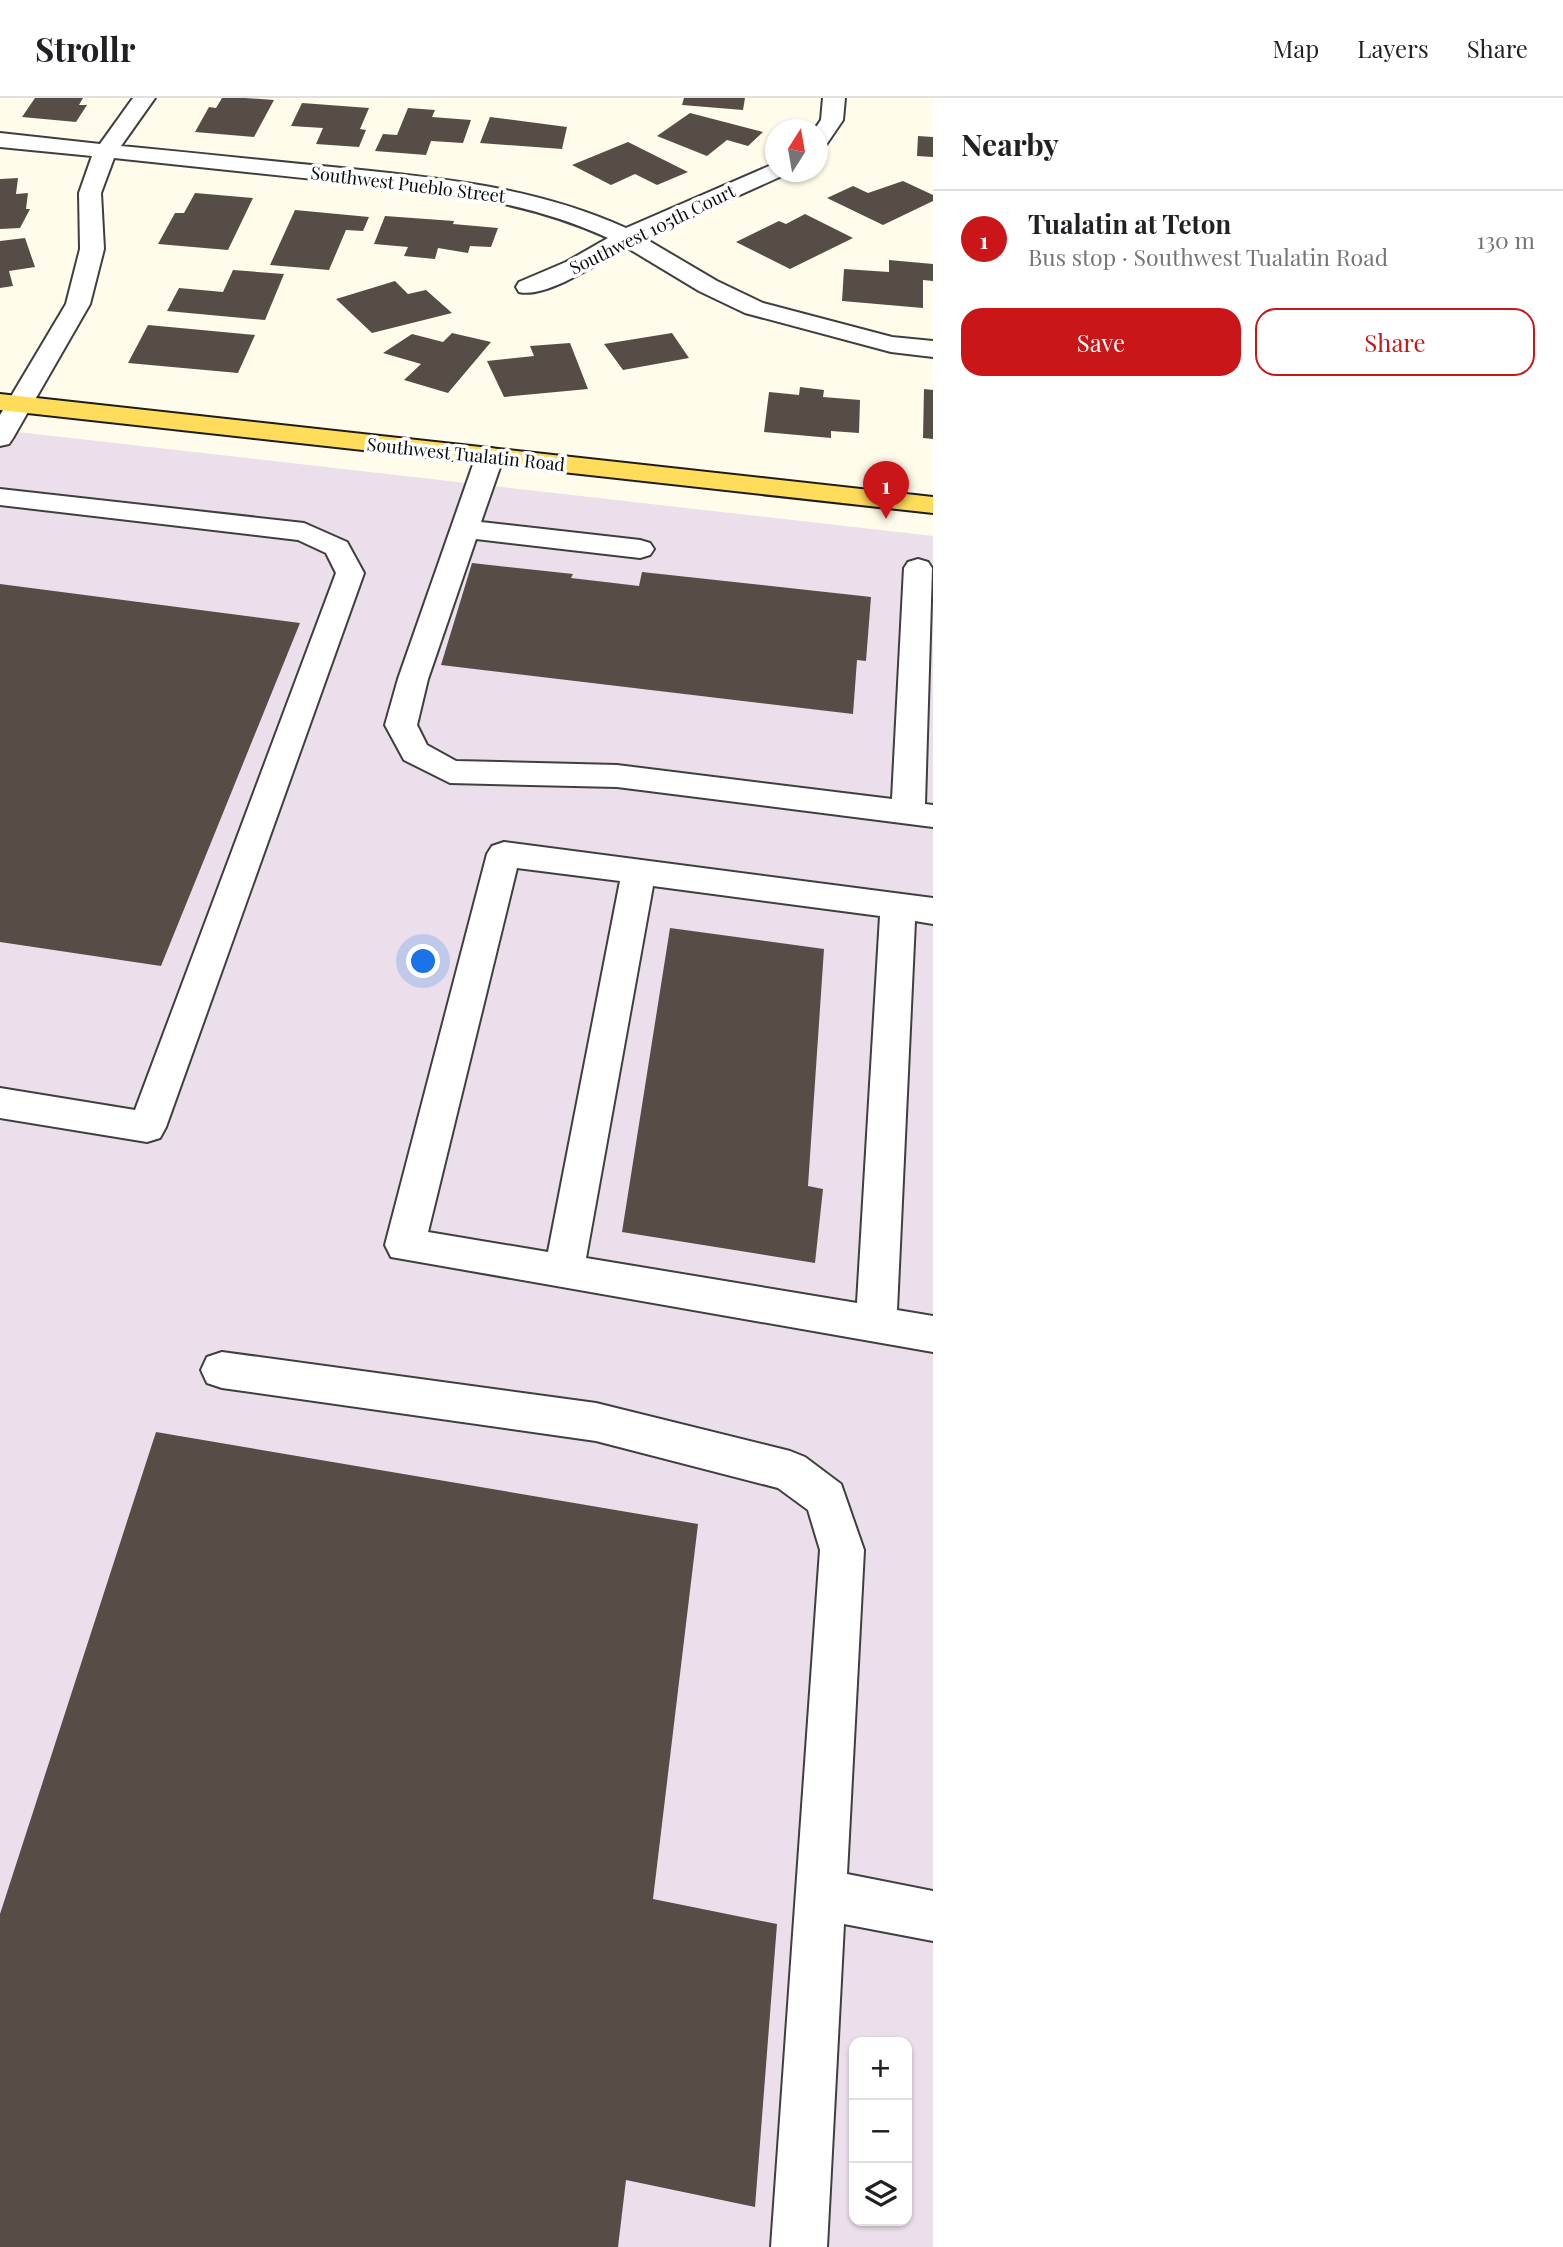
<!DOCTYPE html>
<html lang="en">
<head>
<meta charset="utf-8">
<style>
	body { margin:0; font-family:"Playfair Display",serif; background:#f2f2f2; color:#202124 }
	.controls { position:absolute; right:21px; bottom:21px; display:grid; overflow:hidden; border-radius:14px; box-shadow:0 2px 5px #0004 }
	.controls button { width:63px; height:63px; display:grid; place-items:center; padding:0; border:0; border-bottom:2px solid #e0e0e0; background:#fff; color:#202124; font:35px sans-serif }
	.compass { position:absolute; left:765px; top:21px; width:63px; height:63px; border-radius:50%; background:#fff; box-shadow:0 2px 5px #0004; rotate:11deg }
	.you { position:absolute; left:424px; top:864px; width:24px; height:24px; margin:-18px; border:5px solid #fff; border-radius:50%; background:#1a73e8; box-shadow:0 0 0 10px #1a73e833 }
	.badge { display:grid; place-items:center; width:46px; height:46px; border-radius:50%; background:#ca1619; color:#fff; font-size:23px; font-weight:700 }
	.pin { position:absolute; translate:-50% -58px; filter:drop-shadow(0 2px 4px #0008) }
	.pin::after { content:''; position:absolute; top:37px; width:24px; height:21px; background:inherit; clip-path:polygon(0 0,100% 0,50% 100%) }
	.list { margin:0; padding:0; list-style:none }
	h2 { display:flex; justify-content:space-between; align-items:center; height:91px; margin:0; padding:0 28px; font-size:30px }
	h2 small { font-size:23px; font-weight:400; color:#757577 }
	.list li { display:grid; grid-template-columns:46px 1fr auto; gap:21px; align-items:center; box-sizing:border-box; height:98px; padding:0 28px; border-top:2px solid #e0e0e0 }
	.list b { display:block; font-size:26px; white-space:nowrap }
	.list p { margin:0; font-size:23px; white-space:nowrap; color:#757577 }
	.list em { font-size:23px; font-style:normal; color:#757577 }
	.actions { display:flex; gap:14px; padding:21px 28px }
	.actions a { flex:1; padding:16px 0; border:2px solid #ca1619; border-radius:21px; text-align:center; font-size:24px; color:#ca1619 }
	.actions .main { background:#ca1619; color:#fff }
	.icon { flex:none; width:38px; height:38px; fill:none; stroke:currentColor; stroke-width:2; stroke-linecap:round; stroke-linejoin:round }
	.map { position:relative; flex:none; width:933px; height:2149px; overflow:hidden }
	header { display:flex; align-items:center; gap:42px; box-sizing:border-box; height:98px; padding:0 35px; background:#fff; border-bottom:2px solid #e0e0e0 }
	header strong { font-size:33px }
	nav { display:flex; gap:38px; margin-inline-start:auto; font-size:24px }
	main { display:flex }
	aside { flex:1; background:#fff }
	.map>svg:first-child { display:block }
</style>
</head>
<body>
<header>
<strong>Strollr</strong>
<nav><a>Map</a><a>Layers</a><a>Share</a></nav>
</header>
<main>
<div class="map">
<svg width="933" height="2149" viewBox="0 0 933 2149">
	<rect width="100%" height="100%" fill="#fffceb"/>
	<path fill="#ebdfec" fill-rule="evenodd" d="M0,332L933,438V2149H0ZM854,1944H907V2123H854Z"/>
	<path fill="#564d47" d="M35,0H83L79,7H87L76,24L22,19Z
		M222,0H245L274,2L254,39L195,34L209,9L216,10Z
		M684,0H745L743,12L682,7Z
		M302,5L369,10L360,31L366,32L359,49L316,46L323,30L291,28Z
		M408,10L435,12L432,19L471,22L463,45L431,43L426,57L375,53L383,36L397,37Z
		M690,15L763,34L748,48L727,42L707,58L657,38Z
		M490,19L567,29L562,51L480,45Z
		M918,38L933,39V59L917,58Z
		M628,44L688,74L657,87L635,76L611,87L572,67Z
		M18,80L16,96L28,95L26,111H30L20,130L0,131V81Z
		M903,83L933,97V103L883,127L827,100L853,88L868,95Z
		M195,95L253,100L228,152L158,146L175,115H184Z
		M295,112L369,119L363,133L346,132L329,172L270,167Z
		M805,116L853,140L790,171L736,144L779,123L786,126Z
		M385,118L454,123L453,126L498,130L491,149L470,148L468,155L438,150L435,161L404,158L408,149L374,146Z
		M25,140L35,169L9,173L13,188L0,190V143Z
		M889,162L933,166V183L923,182V210L842,203L844,171L889,174Z
		M233,172L284,176L265,222L167,213L179,190L223,194Z
		M395,183L408,196L426,192L452,215L372,235L336,201Z
		M148,227L255,237L238,275L128,265Z
		M452,235L491,244L448,295L404,282L421,266L383,255L412,236L443,244Z
		M672,235L689,260L623,272L604,246Z
		M570,245L588,291L504,299L487,263L534,258L530,248Z
		M800,289L824,292L823,299L860,302L859,335L831,333V340L764,334L769,294L799,297Z
		M924,291L933,292V341L923,340Z
		M472,465L573,476L571,480L639,488L642,474L871,499L866,563L857,562L853,616L441,567Z
		M0,486L300,525L161,868L0,844Z
		M670,830L824,851L808,1088L823,1091L815,1165L622,1134Z
		M156,1334L698,1426L653,1801L777,1826L755,2109L626,2082L618,2149H0V1816Z"/>
	<g fill="none" stroke-linecap="round" stroke-linejoin="round">
		<g stroke="#3f3f3f" stroke-width="4">
			<path id="minor" d="M133,0H155L121,48C195,55 269,63 342,70C441,80 535,89 626,130L776,65V74H786L784,77L644,140L717,183L763,205L892,239L933,243V259L891,254L745,215L699,193L626,149C602,163 546,201 519,194L516,189L519,184L566,164L608,140C523,101 435,93 343,84C266,76 190,68 114,60L101,95L104,151L90,206L13,340L9,346L0,348V317L66,206L80,151L79,95L92,58L0,49V35L100,46Z
				M823,0H845L843,22L826,47L818,49V32H814L821,22Z
				M490,350L500,352L504,358L481,424L640,442L650,445L654,451L650,457L640,460L476,441L428,581L417,627L427,647L456,663L617,667L892,701L904,470L908,464L918,461L928,464L932,470L925,706L933,707V729L617,689L450,685L404,662L385,627L398,581L476,358L480,352Z
				M0,391L304,425L347,444L364,475L166,1029L160,1040L147,1044L0,1020V990L135,1012L336,475L326,455L298,442L0,407Z
				M504,744L933,800V826L915,823L897,1212L933,1218V1254L391,1159L385,1147L487,756L492,748ZM517,770L620,783L548,1154L428,1134ZM653,788L880,818L857,1205L586,1160Z
				M222,1254L596,1305L790,1353L805,1359L841,1386L864,1452L847,1776L933,1793V1843L844,1826L827,2149H771L820,1452L808,1412L778,1390L596,1343L222,1290L207,1285L201,1272L207,1259Z"/>
		</g>
		<g stroke="#1d1d1d" stroke-width="4">
			<path id="major" d="M0,296L933,399V415L0,312Z"/>
		</g>
		<use href="#minor" fill="#fff" fill-rule="evenodd"/>
		<use href="#major" fill="#ffdd5b" fill-rule="evenodd"/>
	</g>
	<g text-anchor="middle" dominant-baseline="central" stroke-width="7" stroke-linejoin="round" paint-order="stroke">
		<g font-size="18" fill="#0c0c0c" stroke="#fff">
			<text transform="translate(408 86) rotate(7)">Southwest Pueblo Street</text>
			<text transform="translate(652 131) rotate(-26)">Southwest 105th Court</text>
			<text transform="translate(466 356) rotate(6)">Southwest Tualatin Road</text>
		</g>
	</g>
</svg>
<div class="controls">
<button>+</button>
<button>−</button>
<button><svg class="icon" aria-label="layers" viewBox="0 0 24 24"><path d="M12 4l9 5-9 5-9-5zM3 14l9 5 9-5"/></svg></button>
</div>
<svg class="compass" viewBox="-18 -18 36 36"><path d="M0-13l5 13h-10z" fill="#e53935"/><path d="M0 13l5-13h-10z" fill="#757577"/></svg>
<div class="you"></div>
<div class="pin badge" style="left:886px;top:421px">1</div>
</div>
<aside>
<h2>Nearby<small></small></h2>
<ul class="list">
<li><span class="badge">1</span><div><b>Tualatin at Teton</b><p>Bus stop · Southwest Tualatin Road</p></div><em>130 m</em></li>
</ul>
<div class="actions"><a class="main">Save</a><a>Share</a></div>
</aside>
</main>
</body>
</html>
